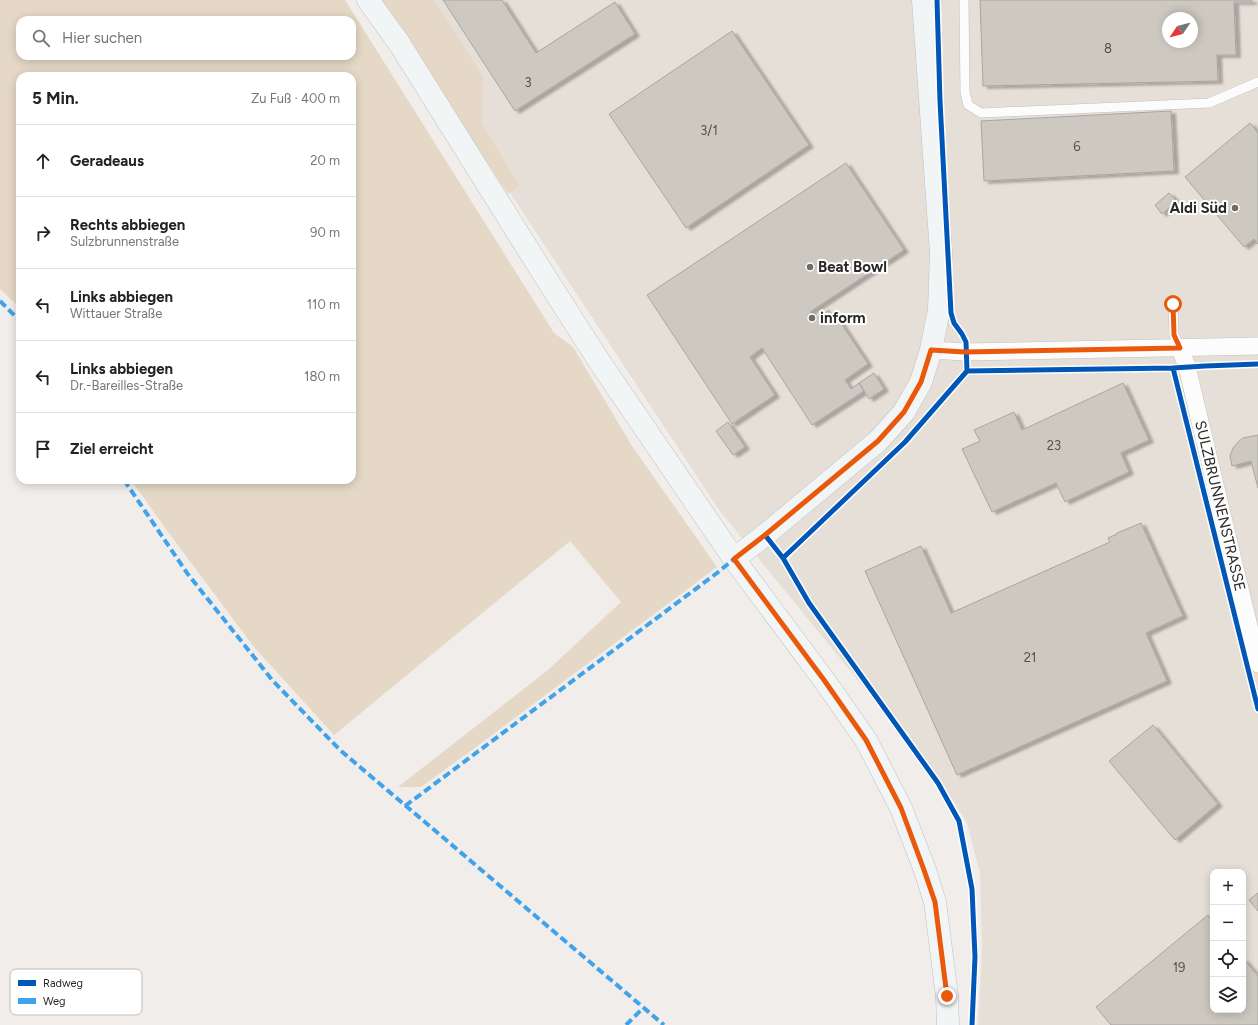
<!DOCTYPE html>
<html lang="de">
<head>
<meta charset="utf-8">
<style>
	body { margin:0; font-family:Figtree,sans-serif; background:#f6f6f6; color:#222 }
	.controls { position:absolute; right:12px; bottom:12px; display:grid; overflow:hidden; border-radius:8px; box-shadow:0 2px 10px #0003 }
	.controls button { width:36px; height:36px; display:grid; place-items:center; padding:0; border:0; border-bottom:1px solid #e0e0e0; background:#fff; color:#222; font:20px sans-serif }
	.compass { position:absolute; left:1162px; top:12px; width:36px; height:36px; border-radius:50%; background:#fff; box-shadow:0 2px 10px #0003; rotate:235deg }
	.stop { position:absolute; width:12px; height:12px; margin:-9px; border:3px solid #ea580c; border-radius:50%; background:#fff }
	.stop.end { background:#ea580c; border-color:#fff; box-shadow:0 1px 4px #0008 }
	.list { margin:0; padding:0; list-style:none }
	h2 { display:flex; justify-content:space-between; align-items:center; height:52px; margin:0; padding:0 16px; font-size:17px }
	h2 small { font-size:13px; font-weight:400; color:#767676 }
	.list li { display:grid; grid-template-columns:26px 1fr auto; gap:12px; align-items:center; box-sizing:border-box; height:72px; padding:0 16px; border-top:1px solid #e0e0e0 }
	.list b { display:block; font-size:15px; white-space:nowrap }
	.list p { margin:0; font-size:13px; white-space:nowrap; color:#767676 }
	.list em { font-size:13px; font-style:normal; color:#767676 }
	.icon { flex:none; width:22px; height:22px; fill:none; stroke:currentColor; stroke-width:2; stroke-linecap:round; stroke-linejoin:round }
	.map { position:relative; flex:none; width:1258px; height:1025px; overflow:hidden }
	.search { position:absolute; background:#fff; box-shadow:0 2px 10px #0003; left:16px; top:16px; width:340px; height:44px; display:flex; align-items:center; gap:10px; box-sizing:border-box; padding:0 14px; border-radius:12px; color:#767676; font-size:15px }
	.panel { position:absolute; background:#fff; box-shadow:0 2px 10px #0003; left:16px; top:72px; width:340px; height:412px; border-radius:12px }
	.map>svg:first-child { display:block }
</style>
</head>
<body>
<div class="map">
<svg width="1258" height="1025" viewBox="0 0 1258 1025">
	<defs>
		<filter id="shadow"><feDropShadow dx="4.5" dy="2.5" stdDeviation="1" flood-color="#0004"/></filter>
	</defs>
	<rect width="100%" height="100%" fill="#f0edea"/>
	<path fill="#e6dfd7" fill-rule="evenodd" d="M383,0H1258V1025H978L982,954L980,873L967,823L942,783L719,510ZM1168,18H1192V42H1168ZM1213,872H1243V1010H1213Z"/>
	<path fill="#e5d8c6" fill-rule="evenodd" d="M0,0H345L554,333L573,347L632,446L717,567L476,747L421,787H398L548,670L621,602L570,541L334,735L254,647L168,532L131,480H352V76H20V308L0,289ZM20,20H352V56H20Z
		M380,0H434L483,77L482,123L519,186L508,194Z"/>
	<path fill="#cdc8c0" stroke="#a7a6a3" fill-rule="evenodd" filter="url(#shadow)" d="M443,0H502L536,53L615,2L635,34L515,111Z
		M980,0H1252V2H1234L1236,55H1217L1218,81L983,86ZM1168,18H1192V42H1168Z
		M732,31L809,145L686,228L609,114Z
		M1171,111L1174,171L984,181L981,121Z
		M1250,123L1258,133V244L1254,239L1244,247L1185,177Z
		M846,163L904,250L810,312L815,319L829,310L835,319L837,317L868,364L845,380L851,389L859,383L864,391L812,425L762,348L750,357L775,395L732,424L647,295Z
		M1169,193L1177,201L1162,214L1155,205Z
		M874,373L884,389L869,399L859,383Z
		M1123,383L1149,440L1121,453L1129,472L1065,502L1056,483L992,512L962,449L980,441L974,430L1014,412L1022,430Z
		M728,422L745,447L733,455L716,431Z
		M1258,435V488L1251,461L1232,466L1230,456L1233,448L1238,442L1243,438Z
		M1141,523L1183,616L1146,633L1167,681L957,775L865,571L921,546L951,613L1110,542L1108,538L1117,534V533Z
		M1153,725L1218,804L1175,840L1109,761Z
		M1258,893V911L1249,900Z
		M1208,915L1213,922V1010H1243V958L1258,976V1025H1111L1096,1007Z"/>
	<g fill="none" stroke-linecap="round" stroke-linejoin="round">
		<g stroke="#c3c0be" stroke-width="10">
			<path id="lane" d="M964,0L965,92L968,105L981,113L1209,103L1258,82
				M1173,304L1174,335L1180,348"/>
		</g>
		<g stroke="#c3c0be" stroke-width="18">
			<g id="street">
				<path id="s1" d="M1180,348L1187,367L1258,664"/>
				<path d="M931,350L965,352L1258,346"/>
			</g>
		</g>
		<g stroke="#c3c0be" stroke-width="23">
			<path id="secondary" d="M368,0L399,43L546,278L599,361L734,559L824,680L866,740L901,808L925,870L935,902L947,996L948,1025
				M734,559L765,535L878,441L904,412L921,382L931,350L939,310L941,253L923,0"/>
		</g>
		<use href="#lane" stroke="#fdfcfc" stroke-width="9"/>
		<use href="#street" stroke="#fdfcfc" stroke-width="17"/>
		<use href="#secondary" stroke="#f1f5f6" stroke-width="22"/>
		<path stroke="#3ea3eb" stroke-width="4" stroke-dasharray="8 4" stroke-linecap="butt" d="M0,301L20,321
			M124,480L187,573L273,681L340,750L664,1025
			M405,806L717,573L734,559
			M626,1025L643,1008"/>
		<g stroke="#fff" stroke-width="8">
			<path id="cycleway" d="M1173,368L1258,709
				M967,371L1173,368L1205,366L1258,364
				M765,535L783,558L809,603L938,783L959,821L972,889L975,957L972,1025
				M783,558L905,442L967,371L966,342L962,334L954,323L951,313L940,101L937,0"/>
		</g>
		<use href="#cycleway" stroke="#0057b8" stroke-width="5"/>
	</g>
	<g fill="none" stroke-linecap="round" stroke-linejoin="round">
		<path stroke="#ea580c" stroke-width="5" d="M947,996L935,902L924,870L901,808L866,740L824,680L734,559L765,535L878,441L904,412L921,382L931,350L965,352L1180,348L1174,335L1173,304"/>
	</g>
	<g fill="#6f6d6a" stroke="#fff" stroke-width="1.5">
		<circle cx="1235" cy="208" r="4"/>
		<circle cx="810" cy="267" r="4"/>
		<circle cx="812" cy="318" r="4"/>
	</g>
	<g text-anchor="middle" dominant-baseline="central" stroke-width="4" stroke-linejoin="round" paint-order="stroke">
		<g font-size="13" fill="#53504c">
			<text x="1108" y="48">8</text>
			<text x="528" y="82">3</text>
			<text x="709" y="130">3/1</text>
			<text x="1077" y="146">6</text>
			<text x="1054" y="445">23</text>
			<text x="1030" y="657">21</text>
			<text x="1179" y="967">19</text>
		</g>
		<g font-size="15" font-weight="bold" fill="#2a2825" stroke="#fff" text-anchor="start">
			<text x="1227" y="208" text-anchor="end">Aldi Süd</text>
			<text x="818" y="267">Beat Bowl</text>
			<text x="820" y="318">inform</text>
		</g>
		<g font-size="15" fill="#2a2825" stroke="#fff">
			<text stroke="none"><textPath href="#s1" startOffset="163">SULZBRUNNENSTRASSE</textPath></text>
		</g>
	</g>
	<rect x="10" y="969" width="132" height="46" rx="6" fill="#fff" stroke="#bfbebe" stroke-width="1"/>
	<rect x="18" y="980" width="18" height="6" fill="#0057b8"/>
	<rect x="18" y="998" width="18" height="6" fill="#3ea3eb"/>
	<g font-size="11" fill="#2a2825">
		<text x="43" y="987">Radweg</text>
		<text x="43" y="1005">Weg</text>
	</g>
</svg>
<div class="controls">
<button>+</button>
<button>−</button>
<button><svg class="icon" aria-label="locate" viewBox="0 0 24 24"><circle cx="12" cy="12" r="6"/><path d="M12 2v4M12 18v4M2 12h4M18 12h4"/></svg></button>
<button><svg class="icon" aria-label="layers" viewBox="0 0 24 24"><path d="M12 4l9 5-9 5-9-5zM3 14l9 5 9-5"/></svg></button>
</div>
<svg class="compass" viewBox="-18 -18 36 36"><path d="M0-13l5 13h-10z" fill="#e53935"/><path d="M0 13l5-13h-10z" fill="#767676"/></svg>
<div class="stop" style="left:1173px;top:304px"></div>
<div class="stop end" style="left:947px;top:996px"></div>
<div class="search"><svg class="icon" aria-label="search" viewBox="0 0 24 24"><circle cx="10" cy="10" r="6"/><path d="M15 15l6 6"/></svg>Hier suchen</div>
<section class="panel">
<h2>5 Min.<small>Zu Fuß · 400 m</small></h2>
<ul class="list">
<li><svg class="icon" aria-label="ahead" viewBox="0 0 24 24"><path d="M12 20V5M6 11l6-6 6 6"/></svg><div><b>Geradeaus</b></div><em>20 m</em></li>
<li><svg class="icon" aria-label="right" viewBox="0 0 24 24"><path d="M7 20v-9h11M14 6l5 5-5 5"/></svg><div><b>Rechts abbiegen</b><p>Sulzbrunnenstraße</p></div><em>90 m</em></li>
<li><svg class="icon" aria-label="left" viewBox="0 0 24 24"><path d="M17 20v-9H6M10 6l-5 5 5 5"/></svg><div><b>Links abbiegen</b><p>Wittauer Straße</p></div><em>110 m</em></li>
<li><svg class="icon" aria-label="left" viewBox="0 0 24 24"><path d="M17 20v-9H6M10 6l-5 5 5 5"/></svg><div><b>Links abbiegen</b><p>Dr.-Bareilles-Straße</p></div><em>180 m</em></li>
<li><svg class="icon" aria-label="arrive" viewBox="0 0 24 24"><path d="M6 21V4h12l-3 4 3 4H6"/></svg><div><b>Ziel erreicht</b></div></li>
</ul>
</section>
</div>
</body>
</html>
